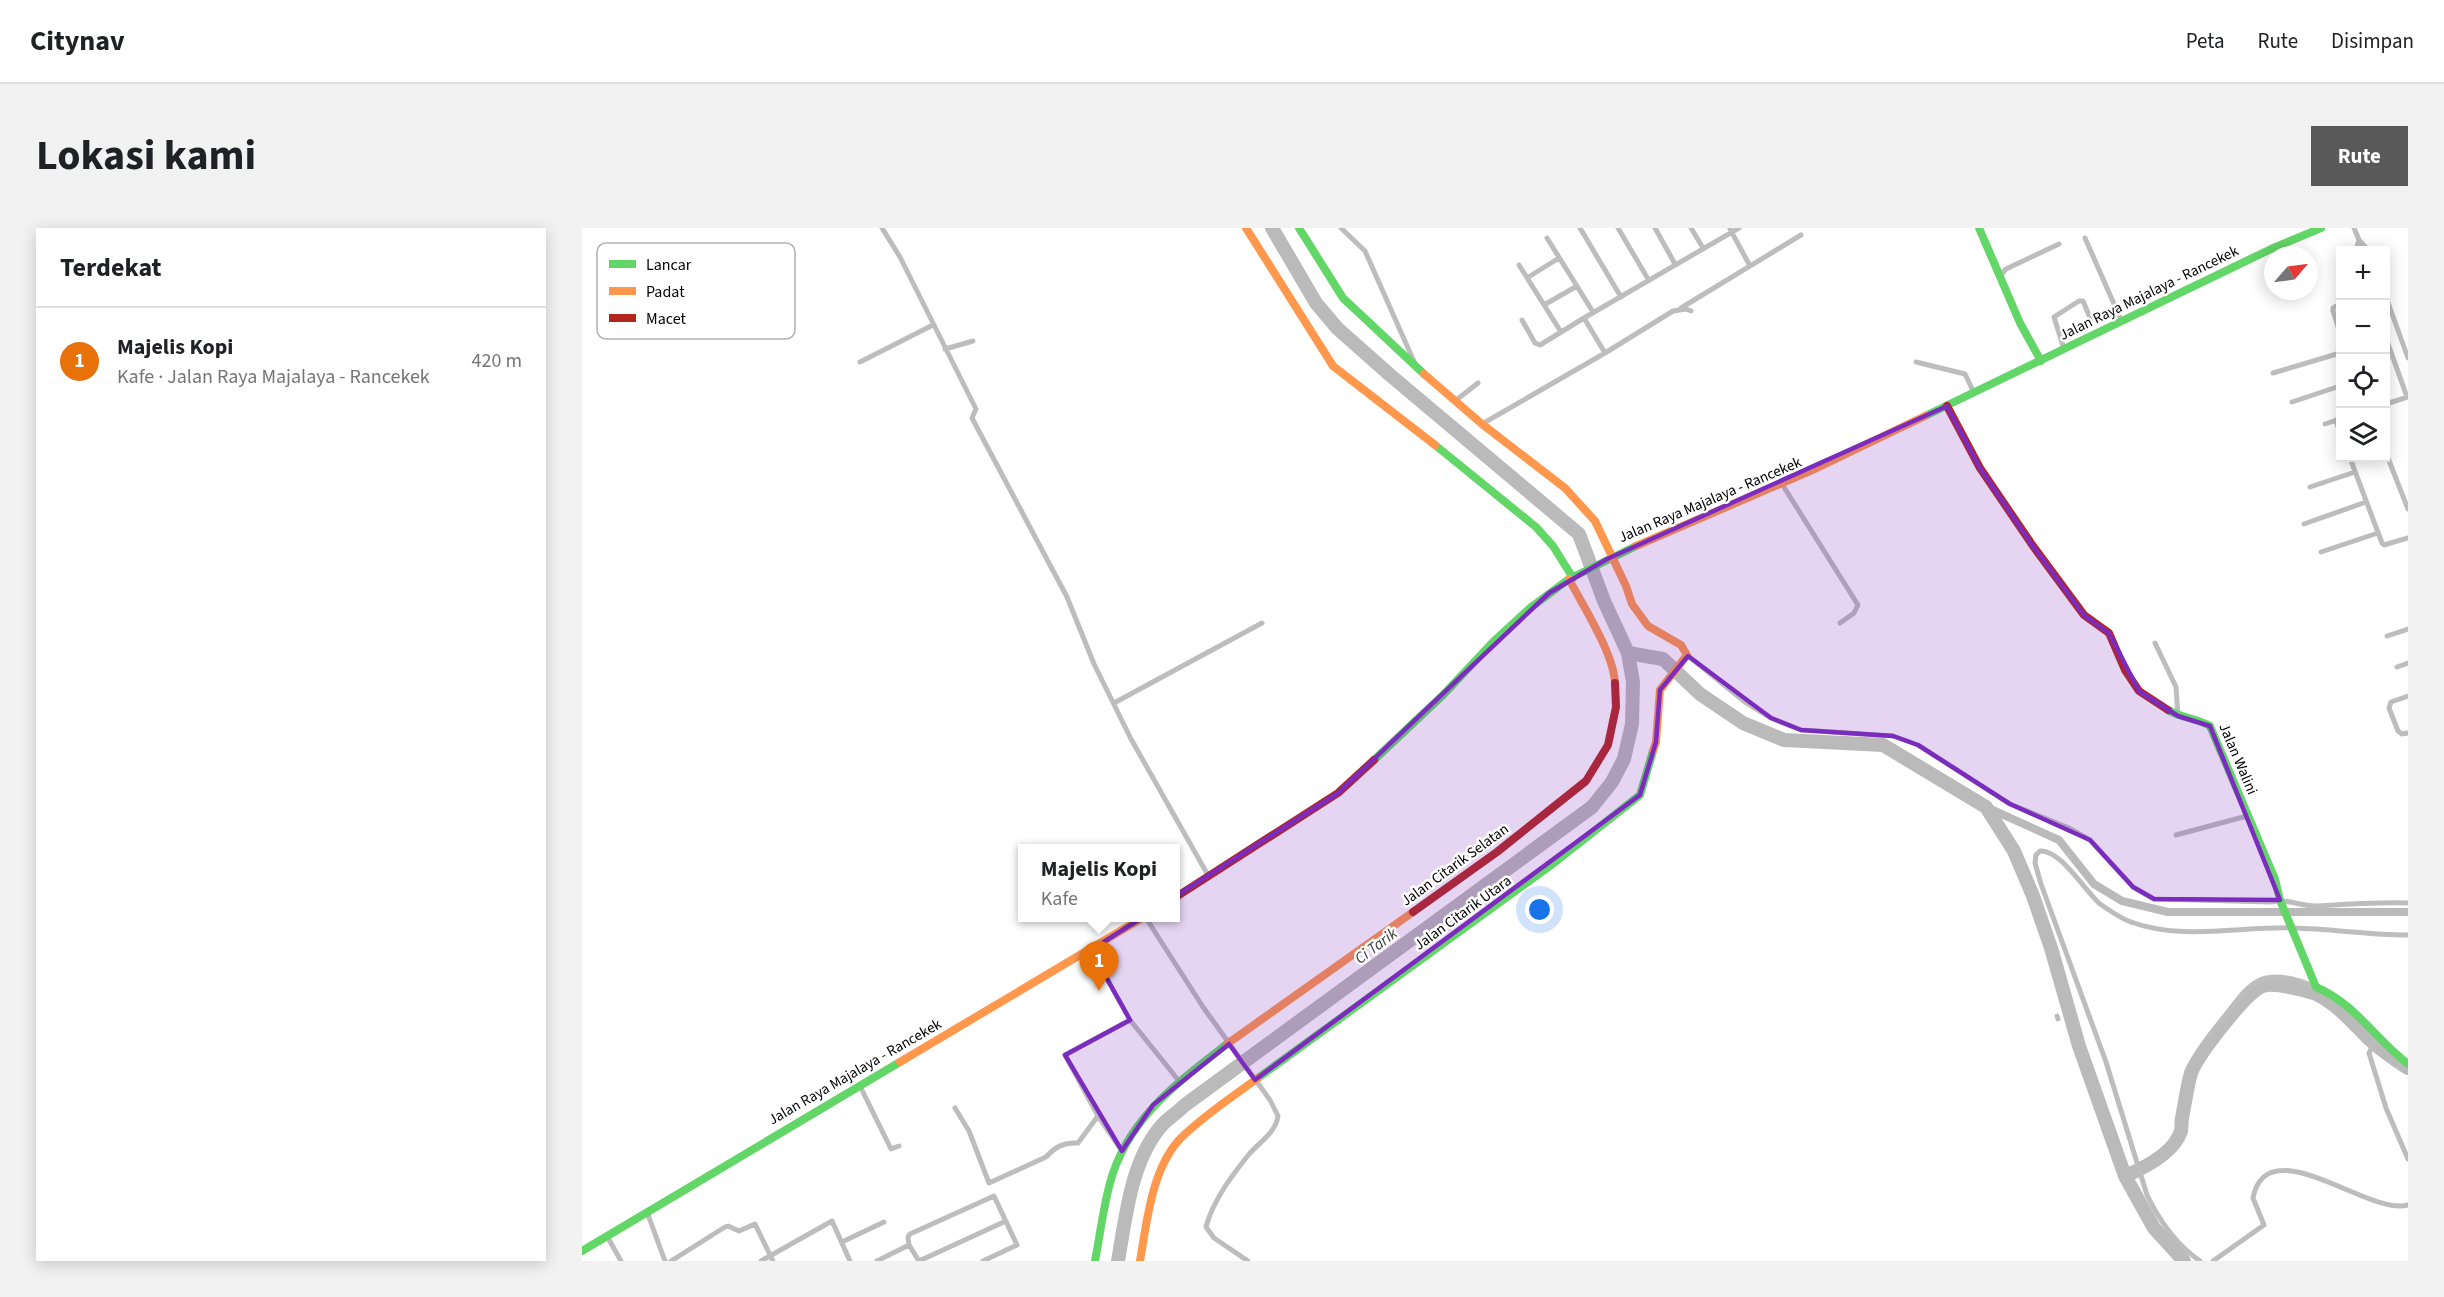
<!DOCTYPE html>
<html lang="id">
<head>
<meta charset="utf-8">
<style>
	body { margin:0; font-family:"Source Sans 3",sans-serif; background:#f2f2f2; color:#202124 }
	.controls { position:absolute; right:18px; top:18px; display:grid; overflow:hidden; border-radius:0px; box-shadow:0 3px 15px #0003 }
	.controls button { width:54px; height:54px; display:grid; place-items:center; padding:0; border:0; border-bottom:2px solid #e0e0e0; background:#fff; color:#202124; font:30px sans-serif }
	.compass { position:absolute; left:1682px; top:18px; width:54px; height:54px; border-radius:50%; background:#fff; box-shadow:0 3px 15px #0003; rotate:62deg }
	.you { position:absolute; left:958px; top:682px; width:21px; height:21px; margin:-15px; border:4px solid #fff; border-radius:50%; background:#1a73e8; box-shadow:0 0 0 9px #1a73e833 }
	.badge { display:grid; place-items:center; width:39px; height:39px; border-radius:50%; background:#595959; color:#fff; font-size:20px; font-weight:700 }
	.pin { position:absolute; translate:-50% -50px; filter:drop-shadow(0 2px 3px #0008) }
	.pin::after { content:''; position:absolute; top:32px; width:21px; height:18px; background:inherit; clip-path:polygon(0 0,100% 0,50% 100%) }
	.popup { position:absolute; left:436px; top:616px; width:162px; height:78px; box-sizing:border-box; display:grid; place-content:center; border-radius:0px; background:#fff; filter:drop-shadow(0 2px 4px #0005); font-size:20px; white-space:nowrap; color:#757577 }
	.popup b { font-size:22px; color:#202124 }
	.popup::after { content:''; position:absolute; left:50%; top:100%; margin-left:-12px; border:12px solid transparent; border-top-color:#fff }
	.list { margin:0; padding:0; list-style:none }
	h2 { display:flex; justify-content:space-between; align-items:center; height:78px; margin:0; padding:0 24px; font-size:26px }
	h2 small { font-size:20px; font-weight:400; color:#757577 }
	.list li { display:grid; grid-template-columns:39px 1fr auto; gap:18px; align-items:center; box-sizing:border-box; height:108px; padding:0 24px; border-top:2px solid #e0e0e0 }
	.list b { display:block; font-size:22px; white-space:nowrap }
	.list p { margin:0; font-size:20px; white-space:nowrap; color:#757577 }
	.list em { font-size:20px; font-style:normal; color:#757577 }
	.icon { flex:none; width:33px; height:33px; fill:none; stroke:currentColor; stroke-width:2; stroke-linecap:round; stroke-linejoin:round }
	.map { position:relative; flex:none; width:1826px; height:1033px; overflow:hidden; border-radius:0px }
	header { display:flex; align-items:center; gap:36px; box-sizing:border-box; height:84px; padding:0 30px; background:#fff; border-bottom:2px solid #e0e0e0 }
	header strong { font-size:28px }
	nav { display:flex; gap:33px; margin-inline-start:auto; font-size:21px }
	.intro { display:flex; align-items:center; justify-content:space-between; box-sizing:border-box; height:144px; padding:0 36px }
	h1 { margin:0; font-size:42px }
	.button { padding:15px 27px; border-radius:0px; background:#595959; color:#fff; font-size:21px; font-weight:700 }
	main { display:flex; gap:36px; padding:0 36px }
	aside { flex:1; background:#fff; border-radius:0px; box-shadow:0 3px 15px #0003 }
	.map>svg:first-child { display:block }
</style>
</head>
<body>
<header>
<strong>Citynav</strong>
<nav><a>Peta</a><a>Rute</a><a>Disimpan</a></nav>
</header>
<div class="intro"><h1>Lokasi kami</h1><a class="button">Rute</a></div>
<main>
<aside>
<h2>Terdekat<small></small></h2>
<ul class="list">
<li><span class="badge" style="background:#e8710a">1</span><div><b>Majelis Kopi</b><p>Kafe · Jalan Raya Majalaya - Rancekek</p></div><em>420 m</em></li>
</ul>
</aside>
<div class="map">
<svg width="1826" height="1033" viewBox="0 0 1826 1033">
	<rect width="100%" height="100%" fill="#fff"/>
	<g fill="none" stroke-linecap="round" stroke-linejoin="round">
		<path stroke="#bababa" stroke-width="8" d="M1404,579L1477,612L1512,656L1540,673L1586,684H1826"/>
		<path stroke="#bababa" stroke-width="14" d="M1046,425L1081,431L1118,466L1161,495L1202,512L1301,517L1404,579L1432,623L1451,668L1469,720L1497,818L1543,948C1562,940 1592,925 1599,903C1600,899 1599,894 1600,890C1603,875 1605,859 1609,845C1616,827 1664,764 1681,758C1692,754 1723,762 1734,766C1755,776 1770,794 1786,810C1798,821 1812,831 1826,840
			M1543,948L1572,1000L1602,1033
			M536,1033C544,988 549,931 581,896C588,889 596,884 603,877L1010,579L1030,554L1042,531L1050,496L1051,454L1046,425L1022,373L997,306L808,147L755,100L734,75L690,0"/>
		<path stroke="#bdbdbd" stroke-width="5" d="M300,0L318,29L394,181L390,190L485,369L512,436L549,511L627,649
			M759,0L783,23L834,138
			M998,0L1039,69
			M1036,0L1066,51
			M1073,0L1093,36
			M1109,0L1121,20
			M1772,0L1777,12L1786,22
			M1148,1L1168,38
			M965,10L1011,84
			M1503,10L1540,94
			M1774,22L1777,12
			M937,37L979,104
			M1418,48L1424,41L1477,16
			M945,50L977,30
			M1804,69L1826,130
			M1758,76L1751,80V83L1758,105
			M962,77L995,58
			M1099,80L1219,7
			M1109,83L1104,81L1091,83L1023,125L1002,90L1157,0
			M940,92L953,115L958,117L1002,90
			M1479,110L1508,96L1509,92L1501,73H1497L1472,89L1482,121
			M1804,110L1825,169
			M363,121L391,113
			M278,134L351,97
			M1334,134L1383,146L1392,165
			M1691,145L1758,125
			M873,173L896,155
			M1710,174L1758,158
			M1804,176L1826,169
			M1754,192L1758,205
			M900,196L1023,125
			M1743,196L1758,191
			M1804,225L1826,281
			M1768,230L1800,315L1802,317L1826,310
			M1200,256L1276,377L1272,385L1258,395
			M1728,259L1773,244
			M1722,296L1784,274
			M1739,324L1796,305
			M1805,408L1826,401
			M1573,415L1594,459L1596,488
			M1105,427L1163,474L1189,490L1219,502L1311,508L1336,517L1428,576L1487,600L1508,612L1551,659L1572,671L1689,674C1705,670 1720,679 1736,678C1766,676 1796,674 1826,675
			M1815,439L1826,435
			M1826,468L1809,474L1807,480L1816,503L1820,506L1826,505
			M532,475L680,395
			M1594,607L1665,588
			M564,690L621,779L688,872L696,888C694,904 678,914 668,925C651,946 631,972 624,999L632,1010L666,1033
			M509,722L548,792L597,853
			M1475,788L1476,791
			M1628,807C1666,762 1670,732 1734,759
			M1795,809L1787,825L1804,880L1826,931
			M278,858L309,921L317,918
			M373,880L387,903L407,955L464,929C473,919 482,914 496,915L516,888
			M540,923L516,888L483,827L548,792
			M65,984L83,1033
			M25,1008L39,1033
			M260,1014L302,994
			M89,1033L143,999L146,998L157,1003L173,996L191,1033
			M179,1033L250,993L268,1033
			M295,1033L327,1017
			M337,1033L327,1017L326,1009L328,1006L412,968L435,1017L401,1033
			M337,1033L424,993
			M1618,1033C1595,1017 1577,992 1565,967L1524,834L1459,656L1453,635L1454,627L1458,623C1478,621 1503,663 1518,676C1527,682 1539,691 1549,694C1600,713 1659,698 1712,700C1750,701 1788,707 1826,707
			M1631,1033L1682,997L1671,970C1685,899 1788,989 1826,977"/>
		<path stroke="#63d668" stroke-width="8" d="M717,0L761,70L842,146
			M1397,0L1438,95L1459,133
			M1343,188L1689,21L1739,0
			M853,217L954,299L971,318L991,350
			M1586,482C1599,490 1615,490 1628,498L1693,651L1698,672L1734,759C1772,775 1794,811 1826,836
			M792,532L861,467L912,413L948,380L987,351L1054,318
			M676,850L968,638L1058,567L1071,523
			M0,1023L318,834
			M513,1033C518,1007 521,981 528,955C545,891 595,855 645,816"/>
		<path stroke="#ff974d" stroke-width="8" d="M664,0L751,138L853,217
			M842,146L900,196L983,260L1013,293L1044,358L1050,376L1066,398L1099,417L1105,427L1078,462L1074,514L1071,523
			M1054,318L1235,240L1343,188
			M987,351C1001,378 1032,426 1033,455
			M645,816L831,684
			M318,834L560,690
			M558,1033C565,993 570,936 602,907C624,886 651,868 676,850"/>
		<path stroke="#b3261e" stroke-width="8" d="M1365,178L1398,240L1451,318L1502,387L1527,405L1543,442L1557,463L1586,482
			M594,669L756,565L792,532
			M831,684L915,624L1004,553L1026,517L1034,479L1033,455"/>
	</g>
	<path fill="#7b2cbf" fill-opacity="0.2" stroke="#7b2cbf" stroke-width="4.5" stroke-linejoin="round" d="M1365,178L1398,240L1451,318L1502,387L1527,405L1557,463L1596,488L1628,498L1698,672L1572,671L1551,659L1508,612L1428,576L1336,517L1311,508L1219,502L1189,490L1106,428L1078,462L1074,514L1058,567L673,852L647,816L571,877L540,923L483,827L548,792L509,722L756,565L967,365L1025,331Z"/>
	<g text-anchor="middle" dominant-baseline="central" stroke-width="5" stroke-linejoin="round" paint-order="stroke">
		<g font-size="15" fill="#000" stroke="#fff">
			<text transform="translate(1567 65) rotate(-26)">Jalan Raya Majalaya - Rancekek</text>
			<text transform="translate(1128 272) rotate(-23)">Jalan Raya Majalaya - Rancekek</text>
			<text transform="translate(1656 531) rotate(67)">Jalan Walini</text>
			<text transform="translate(873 637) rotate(-36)">Jalan Citarik Selatan</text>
			<text transform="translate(881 685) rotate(-36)">Jalan Citarik Utara</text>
			<text transform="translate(273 844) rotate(-30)">Jalan Raya Majalaya - Rancekek</text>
		</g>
		<g font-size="16" font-style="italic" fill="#3d3d3d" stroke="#fff">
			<text transform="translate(794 718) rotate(-37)">Ci Tarik</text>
		</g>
	</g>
	<rect x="15" y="15" width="198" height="96" rx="9" fill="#fff" stroke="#b2b2b2" stroke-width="1.5"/>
	<rect x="27" y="32" width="27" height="8" fill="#63d668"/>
	<rect x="27" y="59" width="27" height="8" fill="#ff974d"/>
	<rect x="27" y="86" width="27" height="8" fill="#b3261e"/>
	<g font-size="16" fill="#000">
		<text x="64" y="42">Lancar</text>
		<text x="64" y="69">Padat</text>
		<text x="64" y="96">Macet</text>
	</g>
</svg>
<div class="controls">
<button>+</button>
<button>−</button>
<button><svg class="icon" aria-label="locate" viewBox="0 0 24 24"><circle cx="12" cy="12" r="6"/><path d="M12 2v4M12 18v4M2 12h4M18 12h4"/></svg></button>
<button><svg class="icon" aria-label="layers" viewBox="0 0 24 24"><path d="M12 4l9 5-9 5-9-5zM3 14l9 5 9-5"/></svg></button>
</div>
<svg class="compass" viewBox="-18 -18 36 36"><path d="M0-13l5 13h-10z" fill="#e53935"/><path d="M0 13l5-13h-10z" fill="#757577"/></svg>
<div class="you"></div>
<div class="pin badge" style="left:517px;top:763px;background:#e8710a">1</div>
<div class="popup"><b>Majelis Kopi</b>Kafe</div>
</div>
</main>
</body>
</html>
